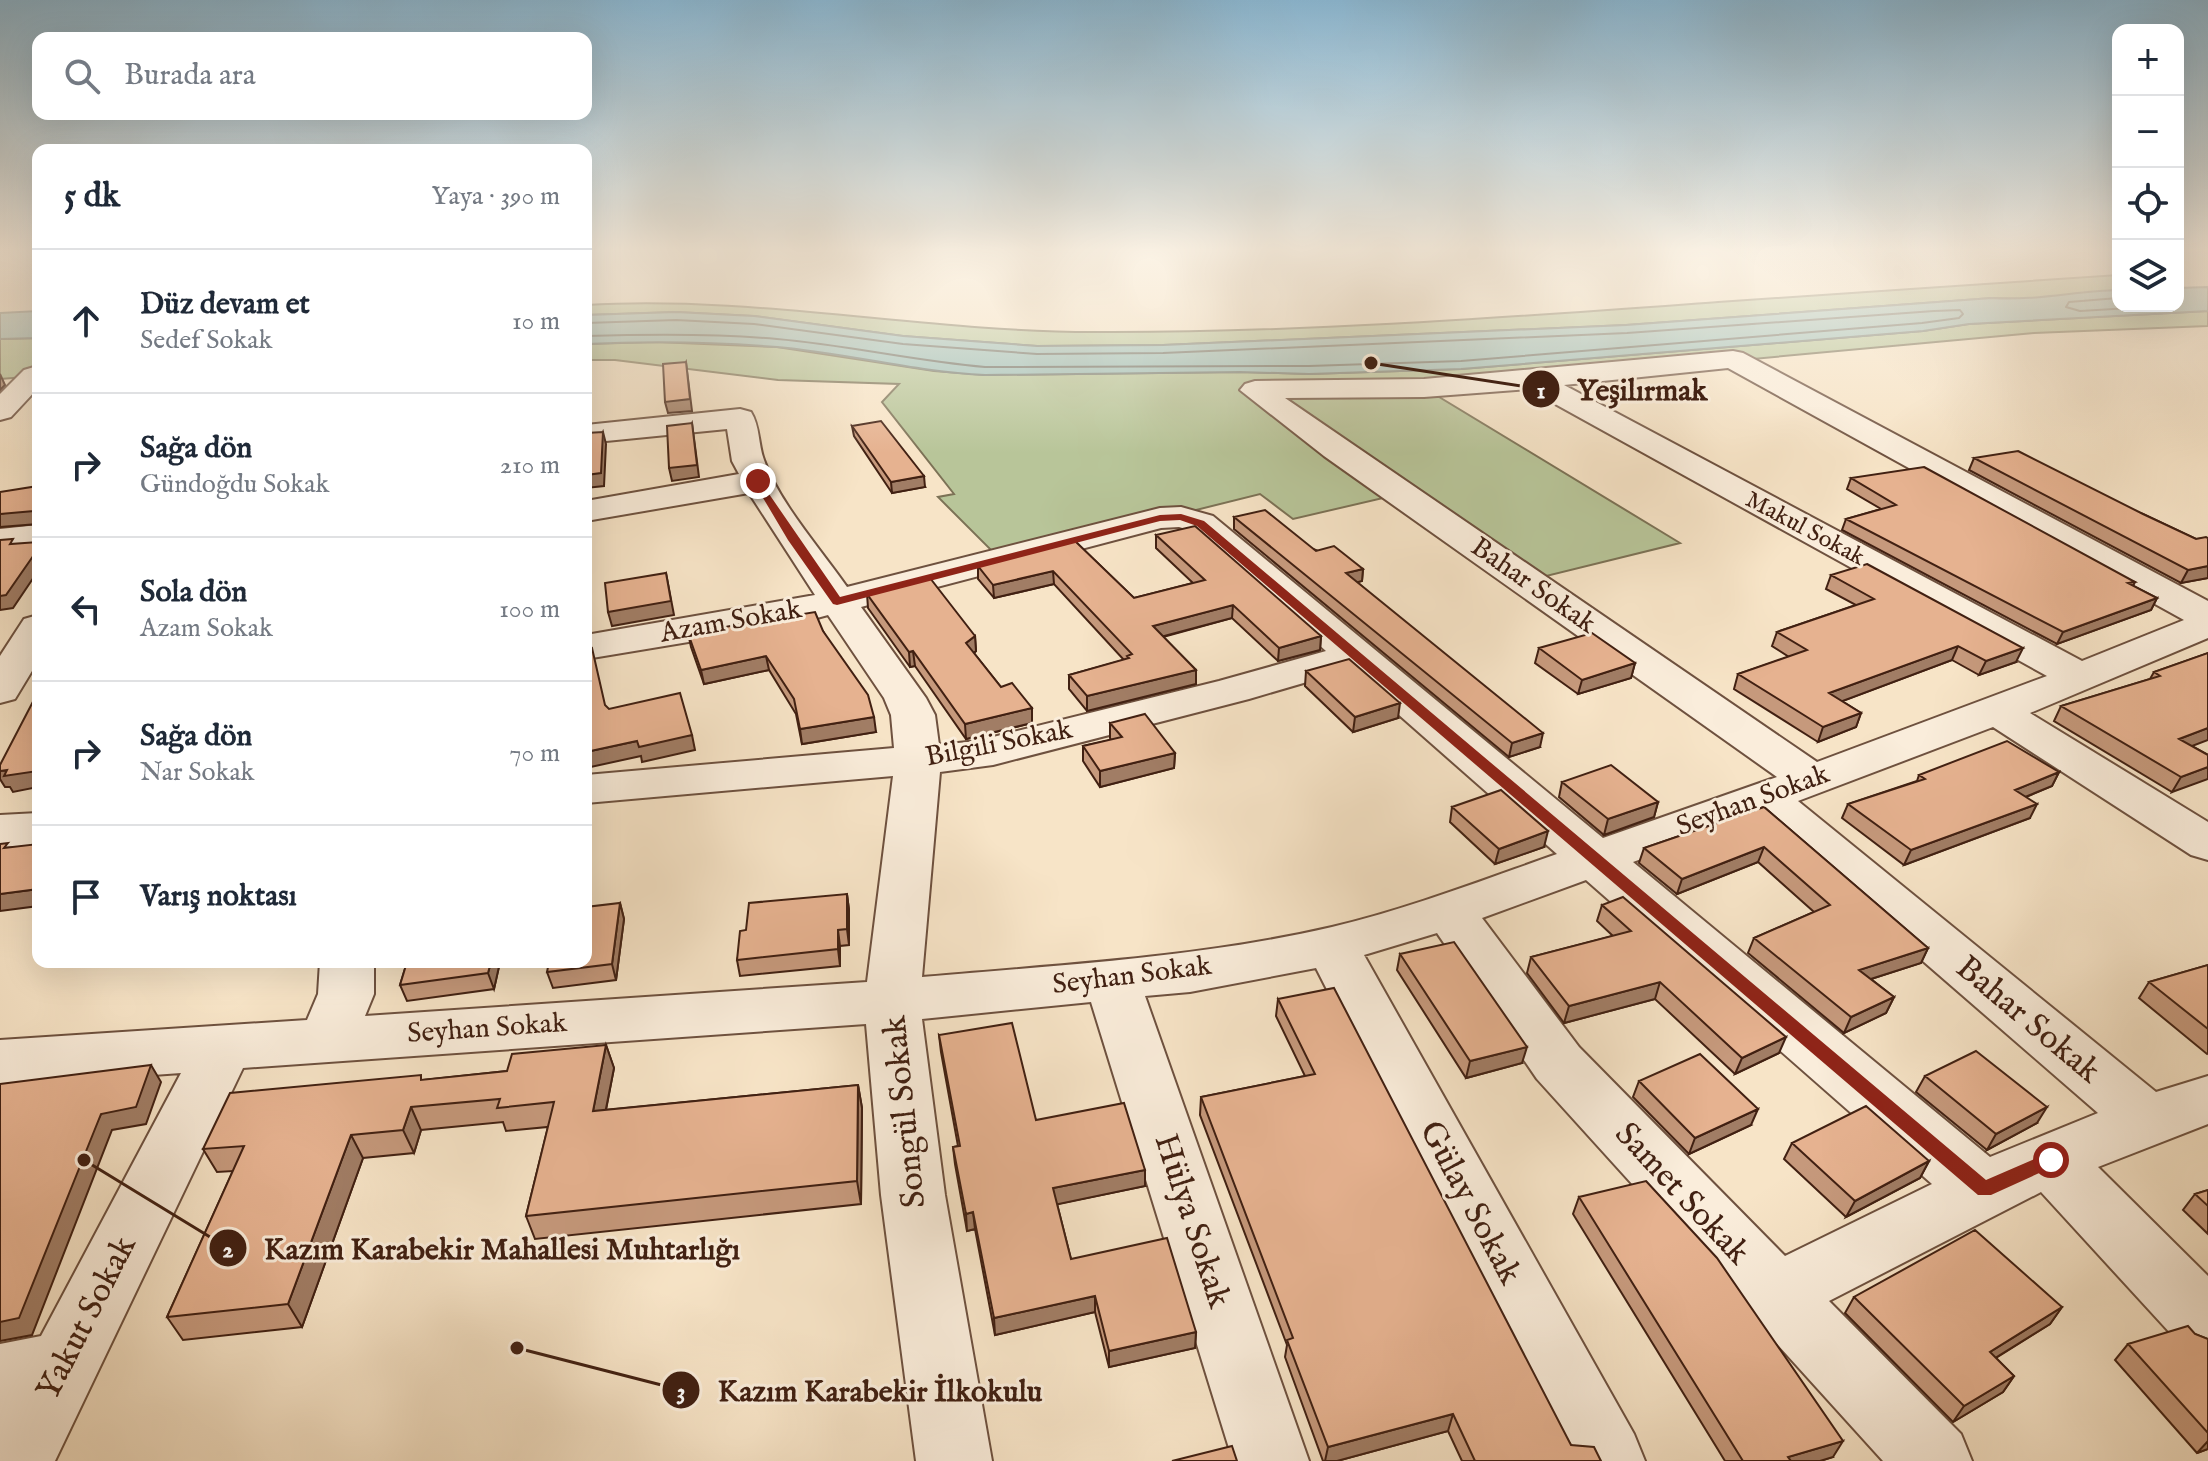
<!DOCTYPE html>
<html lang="tr">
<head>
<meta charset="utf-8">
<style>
	body { margin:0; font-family:"IM FELL English",serif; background:#f2f2f3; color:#1f2937 }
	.controls { position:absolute; right:24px; top:24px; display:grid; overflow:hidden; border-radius:16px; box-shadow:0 8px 32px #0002 }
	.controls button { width:72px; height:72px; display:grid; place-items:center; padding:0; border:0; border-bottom:2px solid #e0e1e3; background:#fff; color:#1f2937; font:40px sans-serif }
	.stop { position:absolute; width:24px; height:24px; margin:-18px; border:6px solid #8f2418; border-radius:50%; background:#fff }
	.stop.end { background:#8f2418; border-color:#fff; box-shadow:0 2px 8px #0008 }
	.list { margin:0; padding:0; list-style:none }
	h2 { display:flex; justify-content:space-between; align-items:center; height:104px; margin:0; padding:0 32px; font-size:34px }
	h2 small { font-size:26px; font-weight:400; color:#747a83 }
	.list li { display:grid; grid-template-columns:52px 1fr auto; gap:24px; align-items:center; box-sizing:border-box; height:144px; padding:0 32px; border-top:2px solid #e0e1e3 }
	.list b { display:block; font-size:30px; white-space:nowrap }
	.list p { margin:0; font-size:26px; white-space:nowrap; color:#747a83 }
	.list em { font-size:26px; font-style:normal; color:#747a83 }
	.icon { flex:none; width:44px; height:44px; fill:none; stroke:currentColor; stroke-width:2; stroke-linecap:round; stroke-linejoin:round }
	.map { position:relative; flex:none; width:2208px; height:1461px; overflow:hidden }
	.search { position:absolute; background:#fff; box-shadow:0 8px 32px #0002; left:32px; top:32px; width:560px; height:88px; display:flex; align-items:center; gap:20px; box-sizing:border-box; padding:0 28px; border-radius:16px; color:#747a83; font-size:30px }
	.panel { position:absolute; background:#fff; box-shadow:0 8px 32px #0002; left:32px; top:144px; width:560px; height:824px; border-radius:16px }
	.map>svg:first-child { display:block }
</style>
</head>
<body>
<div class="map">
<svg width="2208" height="1461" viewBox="0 0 2208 1461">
	<rect width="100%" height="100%" fill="#f7e4c7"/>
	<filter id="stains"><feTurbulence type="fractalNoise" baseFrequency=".0025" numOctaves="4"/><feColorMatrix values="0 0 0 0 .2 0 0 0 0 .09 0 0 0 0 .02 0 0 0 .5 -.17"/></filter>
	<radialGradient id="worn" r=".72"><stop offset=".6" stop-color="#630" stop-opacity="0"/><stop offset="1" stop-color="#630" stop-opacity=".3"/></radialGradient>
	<path fill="#b8c599" stroke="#7c7256" stroke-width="2" d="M2118,275V290L2029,299L1992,298L1626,325L1163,345L1037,346L903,336L754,316L676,312L586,315V305C756,295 923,332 1094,332C1302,333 1511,317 1718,302C1851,292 1985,285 2118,275Z
		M2208,311V326L2034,333L1426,389L1680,543L1526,581L1400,494L1293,519L1260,494L1000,559L938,497L954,494L882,402L899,384L778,380L615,360H586V344L656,342L777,347L934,371L985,375L1240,372L1309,374L1461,369L1923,331L1969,324Z
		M38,338V376L0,379V339Z"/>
	<path fill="#9dbeb7" stroke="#787f75" stroke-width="2" d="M2208,287V311L1969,324L1923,331L1461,369L1309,374L1240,372L985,375C915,372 847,353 777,347C714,342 650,341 586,344V315L676,312L754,316L903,336L984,342L1037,346L1163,345L1626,325L1992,298C2035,301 2076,291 2118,290V306H2178V288Z
		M38,311V338L0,339V313Z"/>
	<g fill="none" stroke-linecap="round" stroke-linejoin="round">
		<path stroke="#6f6f64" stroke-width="2" d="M2118,298L2069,302L2066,307L2080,311L2164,306
			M586,323L676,320L754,324L903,344L1037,354L1163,353L1627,333L1934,311L1960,310L1963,314L1959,318L1922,323L1461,361L1309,366L985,367C915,361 847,345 777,339C714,333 649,334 586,336"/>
		<g stroke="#6e513f" stroke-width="4">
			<path id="minor" d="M1733,351L1743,353L2208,601V638L2030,713L2208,822V860L2191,855L1993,727L1798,801L2156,1092L2208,1076V1124L2098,1167L2208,1276V1357L2183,1347L2041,1192L1829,1301L1961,1434L1972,1461H1883L1537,1079L1437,933L1364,955L1634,1434L1645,1461H1567L1316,968L1190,992L1145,996L1309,1461H1233L1091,1002L922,1019L945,1195L992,1461H916L881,1195L866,1024L243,1068L55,1461H0V1344L41,1336L181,1073L0,1086V1040L307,1020L318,994L320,962H374V994L365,1016L867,982L893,776L586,803V775L894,748L891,715L884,698L828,615L791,625L586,659V635L815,595L749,493L586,521V501L739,474L732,461L727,429L586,443V425L740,409L751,412C760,426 758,444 764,460C778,501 822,551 847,587L1160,508L1181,507L1213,516L1603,838L1777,777L1324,456L1240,390L1245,384L1255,381L1424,379ZM1728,368L2184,620L2082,661L1564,385ZM1528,389L2047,676L1817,762L1285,398L1424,397ZM1179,527L1189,530L1326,651L1219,681L977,741L939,745L935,715L926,698L861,607L1161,528ZM1348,670L1557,854C1483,880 1408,909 1332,927C1198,958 1058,965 922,977L940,772L993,765L1249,699ZM1757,817L2098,1113L1990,1157L1633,862ZM1586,880L1932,1184L1785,1256L1579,1047L1482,918Z
				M34,367L38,368V388L11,417L0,420V394L24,370Z
				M38,525V547L0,551V529Z
				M38,615V661L15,699L0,703V656L24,619Z
				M38,813V845L0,847V815Z"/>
		</g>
		<use href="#minor" fill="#faeddb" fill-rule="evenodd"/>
	</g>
	<path fill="#c6997c" stroke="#412012" stroke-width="2" d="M852,426L925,487L892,493L854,436Z
		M1974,458L2143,514L2196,539L2208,538V578L2181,583L1969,470Z
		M1851,478L2135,582L2133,586L2157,598L2151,610L2057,644L1842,530L1846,519L1881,509L1847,489Z
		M1234,517L1363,569L1362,581L1357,582L1540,747L1509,757L1234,529Z
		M1156,535L1321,636L1320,650L1278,661L1232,618L1163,637L1196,670V684L1087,711L1069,689V675L1124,660L1054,584L994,598L978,579V566L1075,541L1134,598L1193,583L1156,548Z
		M1831,575L2016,662L1979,675L1952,660L1842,701L1861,713L1856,727L1818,742L1734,689L1738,674L1789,657L1772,646L1777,632L1856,605L1826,589Z
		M867,594L975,636L976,651L974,653L1001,687L1032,708V723L966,739L915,666L910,667L868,608Z
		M823,631L876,732L802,744L796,714L769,670L704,684L691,647L688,633Z
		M1539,648L1635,663L1631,678L1578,694L1535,663Z
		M2208,653L2192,746L2208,755L2172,792L2054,721L2061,706L2150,679L2154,672Z
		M1306,671L1398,718L1353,732L1305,686Z
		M1110,723L1175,753L1174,768L1100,787L1083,761V746L1111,740L1110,738Z
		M2059,772L2052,786L2026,797L2030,818L1904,865L1842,818L1848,804L1917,781L1919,775Z
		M1562,782L1658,802L1654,817L1604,835L1559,797Z
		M1452,807L1544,847L1495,864L1450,822Z
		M1764,807L1928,948L1921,963L1871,979L1894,997L1886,1013L1844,1033L1748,953L1754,938L1814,912L1758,862L1677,894L1639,863L1644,848Z
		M847,894L849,910V945L840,946V966L740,976L737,960L746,930Z
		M620,903L624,919L616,980L553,988L547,972Z
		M1602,905L1779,1053L1735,1074L1655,999L1564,1023L1527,973L1531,957L1613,936L1597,921Z
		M1400,954L1522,1063L1466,1078L1397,970Z
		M407,962H500L494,989L407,1001L400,985Z
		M2208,965V1053L2207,1054L2139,998L2149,982Z
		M1278,999L1571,1445L1601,1461H1462L1448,1431L1337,1461H1323L1285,1357L1287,1345L1200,1115L1201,1097L1305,1076L1276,1016Z
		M939,1035L1036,1120L1145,1186L1057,1204L1071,1259L1196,1332L1195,1348L1109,1367L1095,1312L995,1335L975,1229L967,1231L955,1164L953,1147L958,1146L941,1052Z
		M606,1045L614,1068L606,1110L858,1085L862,1108L861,1204L535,1239L526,1216L548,1127L506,1131L503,1122L421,1130L414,1153L363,1158L302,1327L183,1340L167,1317L233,1171L217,1172L203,1149L423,1080L507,1071Z
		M1925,1076L2037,1123L1987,1150L1916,1092Z
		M1639,1081L1751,1125L1689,1154L1633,1097Z
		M1792,1143L1929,1161L1920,1178L1846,1217L1784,1159Z
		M2208,1190V1234L2183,1210L2195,1194Z
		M1579,1197L1833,1457L1820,1461H1725L1573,1214Z
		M1854,1297L2062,1307L2050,1324L1996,1358L2014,1376L2003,1392L1953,1422L1845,1313Z
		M2195,1334L2208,1339V1449L2197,1453L2115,1360L2128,1344Z"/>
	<path fill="#a17d65" stroke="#412012" stroke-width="2" d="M686,362L692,411L668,413L665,402Z
		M0,374L5,385L0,390Z
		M692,423L699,477L672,481L669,468Z
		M603,432L606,444L604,486L586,488V475Z
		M924,476L925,487L892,493L891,482Z
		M38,506V524L0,527V514Z
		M38,549V571L13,608L0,610V596Z
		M2208,566V578L2181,583L2188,570Z
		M1363,569L1362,581L1344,586L1346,573Z
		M1053,571L1054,584L994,598L993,585Z
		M666,573L674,615L612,626L608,612Z
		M2157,598L2151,610L2057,644L2063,632Z
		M1233,605L1232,618L1153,639V626Z
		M975,636L976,651L967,658L966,643Z
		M1321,636L1320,650L1278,661L1279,648Z
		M1958,646L1952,660L1824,708L1829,693Z
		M2023,648L2016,662L1979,675L1986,661Z
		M913,651L915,666L910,667L909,652Z
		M766,656L769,670L704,684L701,670Z
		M1635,663L1631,678L1578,694L1582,680Z
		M1196,670V684L1087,711V696Z
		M1400,703L1398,718L1353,732L1355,717Z
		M1032,708V723L966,739L965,724Z
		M1861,713L1856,727L1818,742L1823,727Z
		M874,717L876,732L802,744L800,729Z
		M2208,728V740L2171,754L2179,739Z
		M1543,733L1540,747L1509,757L1512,743Z
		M692,735L695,750L642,762L641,756L586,768V752L637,741Z
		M1175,753L1174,768L1100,787V771Z
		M2208,767V779L2172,792L2181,777Z
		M7,770L38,771V787L13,792L10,787H5L0,779V771Z
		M2059,772L2052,786L2008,804L2015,790Z
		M1658,802L1654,817L1604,835L1608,819Z
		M2037,804L2030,818L1904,865L1911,850Z
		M1548,831L1544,847L1495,864L1499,849Z
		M1764,847L1758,862L1677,894L1682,879Z
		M38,889V906L0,911V894Z
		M847,894L849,910V945L847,929Z
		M620,903L624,919L616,980L612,964Z
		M838,930L840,946V966L838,949Z
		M1928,948L1921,963L1852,985L1859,970Z
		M491,962H500L494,989L488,973Z
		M1660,982L1655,999L1564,1023L1569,1006Z
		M1894,997L1886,1013L1844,1033L1851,1017Z
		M1786,1037L1779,1053L1735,1074L1742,1058Z
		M606,1045L614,1068L601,1134L593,1111Z
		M1527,1047L1522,1063L1466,1078L1470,1061Z
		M151,1065L161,1082L146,1124L112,1130L32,1335L0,1341V1322L101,1114Z
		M858,1085L862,1108L861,1204L857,1181Z
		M411,1107L421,1130L414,1153L403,1130Z
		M2047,1107L2037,1123L1987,1150L1996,1134Z
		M1758,1109L1751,1125L1689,1154L1695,1138Z
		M351,1135L363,1158L302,1327L288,1304Z
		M1929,1161L1920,1178L1846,1217L1855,1201Z
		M1145,1170V1186L1054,1205L1053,1188Z
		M973,1212L975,1229L967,1231L966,1214Z
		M1095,1296V1312L995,1335L994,1318Z
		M2062,1307L2050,1324L1979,1368L1990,1352Z
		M1196,1332L1195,1348L1109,1367V1351Z
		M2014,1376L2003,1392L1953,1422L1964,1406Z
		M1453,1414L1448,1431L1337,1461H1325L1328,1447Z
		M1843,1441L1833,1457L1820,1461H1786L1788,1457Z
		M2208,1441V1449L2197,1453Z"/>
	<path fill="#e6b290" stroke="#412012" stroke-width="2" d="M686,362L690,399L665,402L663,364Z
		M881,421L924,476L891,482L852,426Z
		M692,423L697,465L669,468L667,426Z
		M603,432L601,473L586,475V433Z
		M2018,451L2143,514L2196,539L2206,537L2208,538V566L2188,570L1974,458Z
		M1924,467L2135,582L2128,583L2157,598L2063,632L1846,519L1896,505L1851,478Z
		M38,486V506L34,511L0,514V492Z
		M1265,510L1316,551L1334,546L1363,569L1346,573L1543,733L1512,743L1234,517Z
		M1195,526L1321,636L1279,648L1233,605L1153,626L1196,670L1087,696L1069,675L1129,658L1127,656L1132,654L1053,571L993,585L978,566L1075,541L1134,598L1205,580L1156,535Z
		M13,539L10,544L38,542V549L6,595L0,596V540Z
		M1867,564L2023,648L1986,661L1958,646L1829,693L1861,713L1823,727L1738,674L1807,650L1777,632L1874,599L1831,575Z
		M666,573L671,601L608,612L605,583Z
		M930,578L975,636L966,643L1001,687L1012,683L1032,708L965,724L913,651L909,652L867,594Z
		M815,612L823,631L868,695L874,717L800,729L794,699L766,656L701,670L688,633Z
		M1592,633L1635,663L1582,680L1539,648Z
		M592,648L605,705L609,709L680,693L692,735L639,747L637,741L586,752V649Z
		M2208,653V728L2179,739L2208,755V767L2181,777L2061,706L2160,676L2154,672Z
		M1349,659L1400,703L1355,717L1306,671Z
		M38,692V771L4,776L7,770L0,771V765Z
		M1145,714L1175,753L1100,771L1083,746L1122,737L1110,723Z
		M2007,741L2059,772L2015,790L2037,804L1911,850L1848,804L1925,779L1919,775Z
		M1611,765L1658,802L1608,819L1562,782Z
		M1501,790L1548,831L1499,849L1452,807Z
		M1764,807L1928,948L1859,970L1894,997L1851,1017L1754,938L1830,905L1764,847L1682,879L1644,848Z
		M8,843L4,848L38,844V889L0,894V844Z
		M847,894V929L838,930V949L737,960L740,931L746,930L749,903Z
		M1623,897L1786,1037L1742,1058L1660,982L1569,1006L1531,957L1631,931L1602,905Z
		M620,903L612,964L547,972L549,962H586V907Z
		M1454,942L1527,1047L1470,1061L1400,954Z
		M407,962H491L488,973L400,985Z
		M2208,965V1029L2149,982Z
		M1334,988L1571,1445L1594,1447L1601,1461H1475L1453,1414L1328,1447L1287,1340L1293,1338L1201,1097L1315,1074L1278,999Z
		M1012,1023L1036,1120L1124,1103L1145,1170L1053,1188L1071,1259L1167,1238L1196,1332L1109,1351L1095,1296L994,1318L973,1212L966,1214L953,1147L960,1146L939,1035Z
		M606,1045L593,1111L858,1085L857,1181L526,1216L554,1102L497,1108L500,1099L411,1107L403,1130L351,1135L288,1304L167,1317L244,1146L203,1149L230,1093L421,1075V1080L507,1071L512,1054Z
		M1976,1051L2047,1107L1996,1134L1925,1076Z
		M1700,1054L1758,1109L1695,1138L1639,1081Z
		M151,1065L136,1107L101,1114L19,1318L0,1322V1084Z
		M1866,1106L1929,1161L1855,1201L1792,1143Z
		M1646,1181L1717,1258L1843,1441L1788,1457L1791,1461H1743L1579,1197Z
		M2208,1190V1206L2195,1194Z
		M1975,1230L2062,1307L1990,1352L2014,1376L1964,1406L1854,1297Z
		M2188,1326L2195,1334L2208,1339V1433L2128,1344Z
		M1232,1446L1237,1461H1172Z"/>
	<linearGradient id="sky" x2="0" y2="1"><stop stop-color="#8ab8d4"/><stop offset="0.55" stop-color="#fbf3e6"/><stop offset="1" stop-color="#fbf3e6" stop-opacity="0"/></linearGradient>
	<rect width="2208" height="453" fill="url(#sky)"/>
	<path fill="#8f2418" d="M758,478L840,597L1160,515L1181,514L1204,521L1986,1180L2051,1152L2057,1154L2060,1160L2057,1165L1991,1195H1978L1197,526L1180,520L1160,521L837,605L833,604L788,540L753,481Z"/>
	<g text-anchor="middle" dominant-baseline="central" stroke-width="6" stroke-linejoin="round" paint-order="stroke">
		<g font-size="24" fill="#412012" stroke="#faeddb">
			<text transform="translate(1805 529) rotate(28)">Makul Sokak</text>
		</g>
		<g font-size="28" fill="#412012" stroke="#faeddb">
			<text transform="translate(1533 586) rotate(35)">Bahar Sokak</text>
			<text transform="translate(731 622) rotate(-10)">Azam Sokak</text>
			<text transform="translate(999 744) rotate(-11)">Bilgili Sokak</text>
			<text transform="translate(1753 801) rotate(-20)">Seyhan Sokak</text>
			<text transform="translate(1132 976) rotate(-7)">Seyhan Sokak</text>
			<text transform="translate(487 1029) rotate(-4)">Seyhan Sokak</text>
		</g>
		<g font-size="34" fill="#412012" stroke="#faeddb">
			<text transform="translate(2028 1020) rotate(40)">Bahar Sokak</text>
			<text transform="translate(905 1112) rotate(-96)">Songül Sokak</text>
			<text transform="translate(1682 1194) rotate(47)">Samet Sokak</text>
			<text transform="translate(1470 1203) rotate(62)">Gülay Sokak</text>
			<text transform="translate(1192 1221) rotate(72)">Hülya Sokak</text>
			<text transform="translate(87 1318) rotate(-63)">Yakut Sokak</text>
		</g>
	</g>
	<path fill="none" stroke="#412012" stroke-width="3" d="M1371 363L1541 389M84 1160L228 1248M517 1348L681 1390"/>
	<g fill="#412012" stroke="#faeddb" stroke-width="3">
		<circle cx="1371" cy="363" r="8"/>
		<circle cx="84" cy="1160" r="8"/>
		<circle cx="517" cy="1348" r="8"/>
		<circle cx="1541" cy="389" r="20"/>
		<circle cx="228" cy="1248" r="20"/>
		<circle cx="681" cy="1390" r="20"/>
	</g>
	<g font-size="24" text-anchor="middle" font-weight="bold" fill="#fff">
		<text x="1541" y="398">1</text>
		<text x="228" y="1257">2</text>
		<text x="681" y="1399">3</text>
	</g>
	<g font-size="30" text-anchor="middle" font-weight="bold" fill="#412012" stroke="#faeddb" stroke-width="6" stroke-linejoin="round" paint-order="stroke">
		<text x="1642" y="400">Yeşilırmak</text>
		<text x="502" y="1259">Kazım Karabekir Mahallesi Muhtarlığı</text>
		<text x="880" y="1401">Kazım Karabekir İlkokulu</text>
	</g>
	<rect width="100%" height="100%" filter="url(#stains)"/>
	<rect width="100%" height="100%" fill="url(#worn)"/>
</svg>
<div class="controls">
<button>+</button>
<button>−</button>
<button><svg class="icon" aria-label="locate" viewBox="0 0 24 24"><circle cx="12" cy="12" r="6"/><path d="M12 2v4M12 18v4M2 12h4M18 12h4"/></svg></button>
<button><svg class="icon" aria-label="layers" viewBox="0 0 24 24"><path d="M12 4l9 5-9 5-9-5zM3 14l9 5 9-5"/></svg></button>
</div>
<div class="stop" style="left:2051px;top:1160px"></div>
<div class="stop end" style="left:758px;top:481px"></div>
<div class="search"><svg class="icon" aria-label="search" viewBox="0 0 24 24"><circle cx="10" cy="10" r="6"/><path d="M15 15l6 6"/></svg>Burada ara</div>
<section class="panel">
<h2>5 dk<small>Yaya · 390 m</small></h2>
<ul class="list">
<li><svg class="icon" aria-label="ahead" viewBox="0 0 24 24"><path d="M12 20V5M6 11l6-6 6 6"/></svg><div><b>Düz devam et</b><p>Sedef Sokak</p></div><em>10 m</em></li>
<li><svg class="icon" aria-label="right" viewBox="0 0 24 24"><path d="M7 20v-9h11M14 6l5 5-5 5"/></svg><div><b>Sağa dön</b><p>Gündoğdu Sokak</p></div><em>210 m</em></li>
<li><svg class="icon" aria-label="left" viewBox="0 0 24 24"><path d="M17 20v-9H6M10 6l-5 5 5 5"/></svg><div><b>Sola dön</b><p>Azam Sokak</p></div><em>100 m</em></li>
<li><svg class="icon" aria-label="right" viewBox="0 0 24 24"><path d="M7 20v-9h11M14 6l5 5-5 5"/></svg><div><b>Sağa dön</b><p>Nar Sokak</p></div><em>70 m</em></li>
<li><svg class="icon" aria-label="arrive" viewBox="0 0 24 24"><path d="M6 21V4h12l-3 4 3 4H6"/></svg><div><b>Varış noktası</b></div></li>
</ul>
</section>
</div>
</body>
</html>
